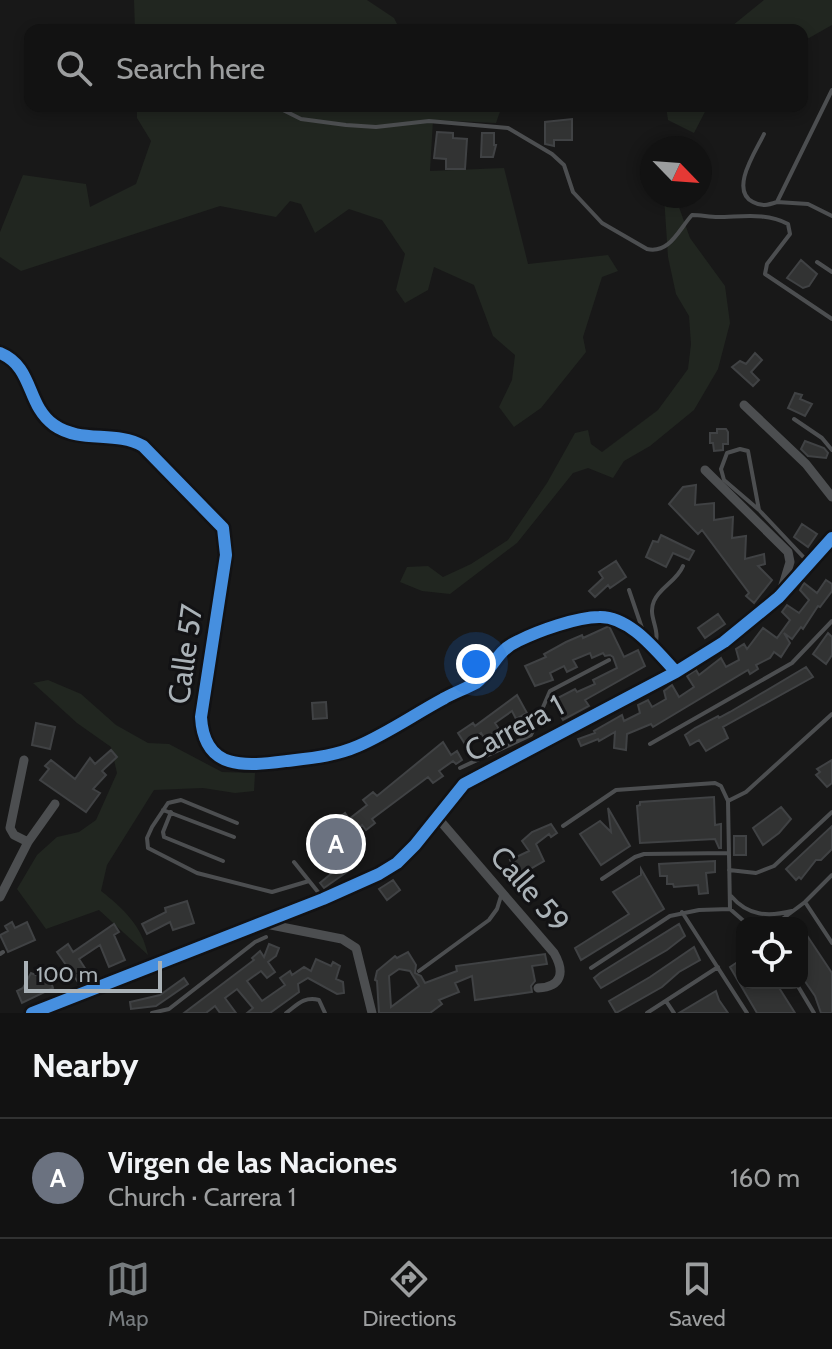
<!DOCTYPE html>
<html lang="en">
<head>
<meta charset="utf-8">
<style>
	body { margin:0; font-family:Cabin,sans-serif; background:#1f2020; color:#f1f3f6 }
	.controls { position:absolute; right:24px; bottom:24px; display:grid; overflow:hidden; border-radius:16px; box-shadow:0 4px 12px #0003 }
	.controls button { width:72px; height:72px; display:grid; place-items:center; padding:0; border:0; border-bottom:2px solid #313232; background:#121212; color:#f1f3f6; font:40px sans-serif }
	.compass { position:absolute; left:640px; top:136px; width:72px; height:72px; border-radius:50%; background:#121212; box-shadow:0 4px 12px #0003; rotate:115deg }
	.scale { position:absolute; left:24px; bottom:20px; width:138px; box-sizing:border-box; padding-left:8px; border:4px solid #aab2b7; border-top:0; font-size:22px; line-height:28px; white-space:nowrap; color:#aab2b7; -webkit-text-stroke:6px #121214; paint-order:stroke }
	.you { position:absolute; left:476px; top:664px; width:28px; height:28px; margin:-20px; border:6px solid #fff; border-radius:50%; background:#1a73e8; box-shadow:0 0 0 12px #1a73e833 }
	.badge { display:grid; place-items:center; width:52px; height:52px; border-radius:50%; background:#777c7f; color:#fff; font-size:26px; font-weight:700 }
	.pin { position:absolute; translate:-50% -50%; border:4px solid #fff; box-shadow:0 2px 8px #0006 }
	.list { margin:0; padding:0; list-style:none }
	h2 { display:flex; justify-content:space-between; align-items:center; height:104px; margin:0; padding:0 32px; font-size:34px }
	h2 small { font-size:26px; font-weight:400; color:#9c9e9f }
	.list li { display:grid; grid-template-columns:52px 1fr auto; gap:24px; align-items:center; box-sizing:border-box; height:120px; padding:0 32px; border-top:2px solid #313232 }
	.list b { display:block; font-size:30px; white-space:nowrap }
	.list p { margin:0; font-size:26px; white-space:nowrap; color:#9c9e9f }
	.list em { font-size:26px; font-style:normal; color:#9c9e9f }
	.icon { flex:none; width:44px; height:44px; fill:none; stroke:currentColor; stroke-width:2; stroke-linecap:round; stroke-linejoin:round }
	.map { position:relative; flex:none; width:832px; height:1013px; overflow:hidden }
	.search { position:absolute; background:#121212; box-shadow:0 4px 12px #0003; left:24px; right:24px; top:24px; height:88px; display:flex; align-items:center; gap:20px; box-sizing:border-box; padding:0 28px; border-radius:16px; color:#9c9e9f; font-size:30px }
	.sheet { height:224px; background:#121212 }
	nav { display:flex; justify-content:space-around; align-items:center; box-sizing:border-box; height:112px; border-top:2px solid #313232; background:#121212; font-size:22px; color:#9c9e9f }
	nav a { display:grid; justify-items:center; gap:4px }
	nav .on { color:#777c7f }
	.map>svg:first-child { display:block }
</style>
</head>
<body>
<div class="map">
<svg width="832" height="1013" viewBox="0 0 832 1013">
	<rect width="100%" height="100%" fill="#181818"/>
	<path fill="#212620" d="M134,0H367L394,18L400,30H135Z
		M764,0H832V25L809,38L802,36V30L772,28L769,30H727Z
		M137,106H502L496,123L433,120L430,171L504,168L528,264L608,255L618,271L602,277L583,337L586,352L541,408L514,427L499,407L512,380L515,355L493,336L474,285L434,267L428,290L405,303L396,290L405,254L382,220L349,209L315,233L301,204L290,201L276,217L220,206L21,271L0,257V232L23,175L86,184L90,207L136,184L151,141L137,118Z
		M666,106H708L694,133L668,120Z
		M664,196H675L690,238L725,286L730,323L718,369L694,410L650,446L624,461L613,478L588,468L573,473L517,543L450,594L422,591L400,582L407,567L428,566L443,577L471,564L508,540L547,483L575,433L588,430L591,444L602,452L658,410L688,369L691,344L689,316L676,294L668,257Z
		M48,680L81,694L116,725L148,743L169,744L222,772L255,773L254,791L235,793L203,788L154,790L107,865L101,891C124,909 142,926 148,955L99,910L46,929L17,889L37,855L57,837L79,832L96,820L117,773L111,747L77,723L33,683Z"/>
	<path fill="#323333" stroke="#404244" stroke-width="2" fill-rule="evenodd" d="M572,119V140H554V146L545,144V122Z
		M437,132L453,133V138L467,139L465,169H446V159L434,158Z
		M482,133H494V145H496L493,157H481Z
		M801,260L817,274L809,286L803,288L787,278Z
		M755,353L762,360L751,372L759,380L753,386L732,367L740,361L746,364Z
		M795,393L802,395L800,399L812,404L805,416L788,408Z
		M717,429H726L728,432V444H723V450L714,451L713,443H710V433H717Z
		M805,441L824,448L828,453L826,458L808,456L801,449Z
		M696,485L695,505L714,503V520L733,517L732,538L746,536L745,559L764,554L765,564L758,566L772,580L754,603L746,596L749,593L702,530L698,534L669,504L683,487Z
		M802,524L817,534L808,547L794,537Z
		M661,535L694,551L689,560L673,553L666,567L646,557L653,541L658,542Z
		M616,561L626,577L610,588L608,585L595,597L589,591L603,578L599,572Z
		M826,580L832,584V591L820,607L818,606L803,629L801,627L792,639L784,633L790,643L781,657L774,652L770,658L756,665L758,669L750,674L748,670L653,727L651,724L627,734L626,750L614,748L615,732L599,741L598,739L581,746L578,739L595,733L594,731L622,715L624,721L640,713L638,705L648,700L652,707L666,699L664,691L672,685L679,697L694,687L687,676L696,670L699,675L721,658L726,667L739,660L736,649L744,644L747,649L763,628L777,638L790,620L782,612L787,605L799,613L809,600L800,590L804,583L817,593Z
		M718,614L725,624L705,638L698,628Z
		M609,626L624,657L638,650L645,666L585,700L589,706L563,720L552,701L575,689L577,692L595,684L593,680L617,668L613,657L610,655L605,656L603,653L592,658L590,653L573,660L577,667L567,672L564,666L550,673L553,680L535,686L525,666L546,657L544,654L566,642L582,635L583,638Z
		M828,633L832,637V655L826,664L813,654Z
		M806,667L813,677L723,727L728,738L706,751L699,740L690,745L685,735L695,728L718,716L719,718L730,712Z
		M517,695L527,713L516,719L512,711L495,723L499,729L485,739L481,733L465,744L458,733L473,723L475,726Z
		M326,702L327,718L313,719L312,703Z
		M36,723L55,727L50,749L32,745Z
		M443,742L451,755L457,751L462,760L456,764L453,761L439,771L443,776L433,783L428,777L372,819L375,823L366,830L362,825L337,845L354,867L324,888L320,883L332,873L323,863L327,860L315,845L331,833L327,828L345,813L349,819L367,805L363,800L373,792L377,796Z
		M111,750L117,757L102,771L106,775L93,789L100,793L86,812L40,780L49,769L45,766L51,760L75,779L90,758L95,764Z
		M832,760V783L827,787L816,775L820,772L817,769Z
		M714,797L715,825L721,824V848H719L715,839L640,843L637,806L640,805V802Z
		M781,807L791,819L779,833L763,845L753,828Z
		M608,808L630,846L601,865L580,834L600,821L611,832Z
		M551,824L557,833L551,837L549,834L536,844L544,861L518,876L510,860L529,851L522,841L532,832Z
		M832,826V849L821,860H816L801,879L799,877L796,880L786,869Z
		M734,836H746V855H734Z
		M715,861V872L706,873L708,893L699,894L698,885L674,887L673,884H667V876H660L659,864Z
		M641,869L664,909L581,960L575,948L629,914L613,892L641,875Z
		M393,880L400,890L387,900L379,889Z
		M187,901L194,923L173,930L170,922L147,934L142,924L166,912L165,908Z
		M12,922L15,928L27,922L35,940L8,952L0,935L8,931L5,926Z
		M114,924L119,932L114,935L125,960L109,967L100,945L79,959L92,979L80,985L57,952L68,944L73,952Z
		M679,924L685,936L667,950L601,988L594,978L600,973Z
		M802,928L832,973V1013H821L815,996L802,977Z
		M269,944L279,948L276,956L268,962L275,972L267,978L261,971L247,981L262,1001L285,985L280,978L290,971L292,975L304,967L311,971L316,959L331,966L333,962L340,966L336,979L343,982L344,993L337,994L308,978L298,984L299,992L270,1013H247L253,1008L237,989L225,998L236,1013H220L215,1006L206,1013H184L254,960L252,958L260,951L264,957Z
		M694,947L700,960L679,972L662,987L616,1013L609,1001L650,977Z
		M408,952L416,965L415,973L421,976L425,983L457,971L456,966L545,954L547,964L532,966L535,981L531,986L532,992L475,1000L472,976L455,983L459,992L439,1000L442,1004L430,1013H379L377,981L375,980L377,971L395,956L397,958ZM399,969L410,971L419,986L391,1007L389,976Z
		M742,959V983H776L795,1013H757L730,967Z
		M46,967L53,988L22,1003L17,991L23,988L31,973L38,976Z
		M184,978L188,984L156,1006L131,1009L130,1002L160,995Z
		M716,991L719,1000L728,1013H679Z"/>
	<g fill="none" stroke-linecap="round" stroke-linejoin="round">
		<path stroke="#4c4e50" stroke-width="4" d="M832,90L777,202L808,204L832,216
			M275,106L301,119L346,125L376,127L429,121L508,128L552,154L564,165L573,192L602,223L647,249C670,254 679,229 692,215C701,215 709,217 718,217C741,217 766,212 788,224L790,234L767,264L765,274L832,319
			M764,134C756,151 729,190 753,202C762,207 768,205 777,202
			M817,262L832,272
			M794,419L822,438L832,450
			M759,510L748,451L740,449L727,453L721,469L724,480L759,510L809,563
			M629,590L645,637
			M655,646C661,628 647,617 654,601C660,587 677,581 683,566
			M650,744L792,663L832,621
			M460,768L531,735L550,691L609,660
			M728,801L746,792L832,714
			M163,810L234,837
			M171,812L163,832L164,837L223,861
			M237,823L181,800L168,803L152,827L147,838L148,848L197,873L272,892L309,881
			M563,826L616,790L715,783L721,786L728,801L730,909L746,923
			M294,862L322,897
			M729,870L756,873L774,866L832,812
			M602,879L635,857L644,854L729,853
			M731,896C748,916 768,917 792,911
			M805,902L832,943
			M682,912L747,1013
			M777,923L805,902L832,875
			M0,954L3,952
			M591,968L670,916L699,910L730,909
			M419,971L489,920L497,909L501,896
			M796,983L814,1013
			M666,1001L674,1013
			M152,1013L169,1009L255,942L266,937
			M286,1013C297,1005 304,996 319,1000L325,1013
			M647,1013L718,967"/>
		<path stroke="#4c4e50" stroke-width="9" d="M0,353C34,367 26,405 54,425C81,444 115,430 143,446L223,528L226,555L201,717C204,772 247,766 287,761C312,758 335,756 358,746C388,733 415,714 443,699C453,693 465,689 476,683C492,672 495,651 518,641C538,631 577,617 599,617C630,616 657,652 676,672
			M744,405L806,464L832,497
			M705,470L788,552L790,562L780,595
			M24,760L10,828L14,835L28,842
			M436,816L554,953C565,972 562,987 538,988
			M0,897L28,842L55,804
			M261,923L342,939L356,948L372,1013
			M32,1013L323,899L379,874L397,863L415,845L464,784L676,672L724,642L779,597L832,538"/>
		<g stroke="#121214" stroke-width="17">
			<path id="cycleway" d="M0,353C34,367 26,405 54,425C81,444 115,430 143,446L223,528L226,555L201,717C204,772 247,766 287,761C312,758 335,756 358,746C388,733 415,714 443,699C453,693 465,689 476,683C492,672 495,651 518,641C538,631 577,617 599,617C630,616 657,652 676,672
				M32,1013L323,899L379,874L397,863L415,845L464,784L676,672L724,642L779,597L832,538"/>
		</g>
		<use href="#cycleway" stroke="#468fdf" stroke-width="12"/>
	</g>
	<g text-anchor="middle" dominant-baseline="central" stroke-width="6" stroke-linejoin="round" paint-order="stroke">
		<g font-size="30" fill="#aab2b7" stroke="#121214">
			<text transform="translate(185 654) rotate(-82)">Calle 57</text>
			<text transform="translate(514 728) rotate(-28)">Carrera 1</text>
			<text transform="translate(530 889) rotate(49)">Calle 59</text>
		</g>
	</g>
</svg>
<div class="controls">
<button><svg class="icon" aria-label="locate" viewBox="0 0 24 24"><circle cx="12" cy="12" r="6"/><path d="M12 2v4M12 18v4M2 12h4M18 12h4"/></svg></button>
</div>
<svg class="compass" viewBox="-18 -18 36 36"><path d="M0-13l5 13h-10z" fill="#e53935"/><path d="M0 13l5-13h-10z" fill="#9c9e9f"/></svg>
<div class="scale">100 m</div>
<div class="you"></div>
<div class="pin badge" style="left:336px;top:844px;background:#6b7280">A</div>
<div class="search"><svg class="icon" aria-label="search" viewBox="0 0 24 24"><circle cx="10" cy="10" r="6"/><path d="M15 15l6 6"/></svg>Search here</div>
</div>
<section class="sheet">
<h2>Nearby<small></small></h2>
<ul class="list">
<li><span class="badge" style="background:#6b7280">A</span><div><b>Virgen de las Naciones</b><p>Church · Carrera 1</p></div><em>160 m</em></li>
</ul>
</section>
<nav>
<a class="on"><svg class="icon" aria-label="map" viewBox="0 0 24 24"><path d="M3 6l6-2 6 2 6-2v14l-6 2-6-2-6 2zM9 4v14M15 6v14"/></svg>Map</a>
<a><svg class="icon" aria-label="directions" viewBox="0 0 24 24"><path d="M12 3l9 9-9 9-9-9zM9 14v-3h6M13 9l2 2-2 2"/></svg>Directions</a>
<a><svg class="icon" aria-label="saved" viewBox="0 0 24 24"><path d="M7 4h10v16l-5-4-5 4z"/></svg>Saved</a>
</nav>
</body>
</html>
